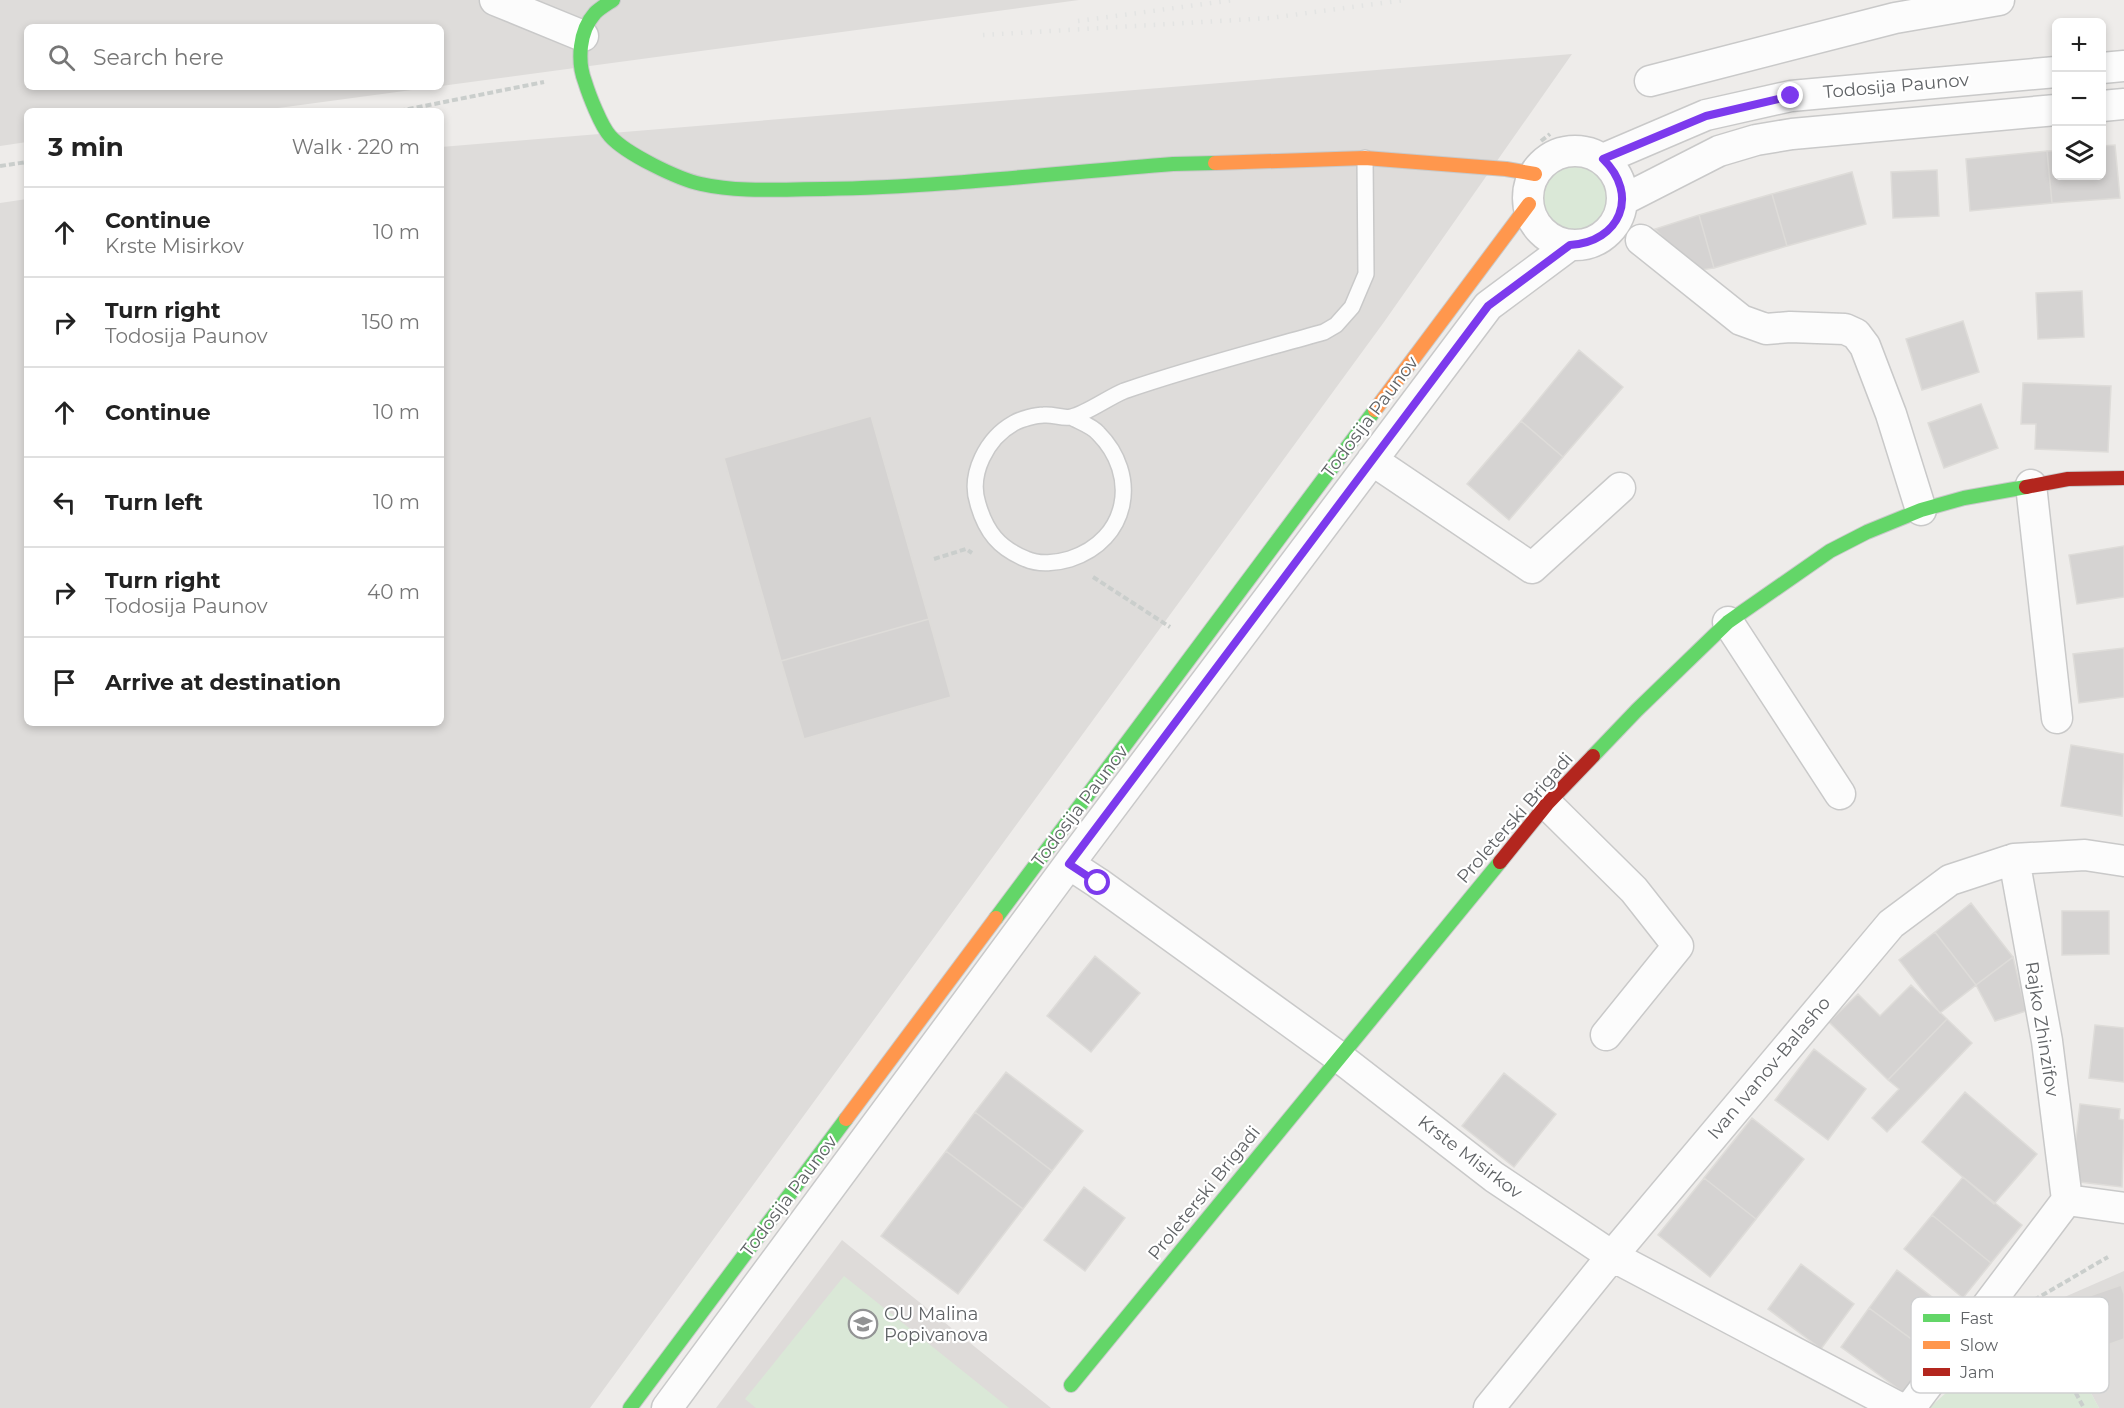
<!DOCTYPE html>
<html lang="en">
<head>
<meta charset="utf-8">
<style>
	body { margin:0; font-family:Montserrat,sans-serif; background:#f2f2f2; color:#222 }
	.controls { position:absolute; right:18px; top:18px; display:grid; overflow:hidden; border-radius:9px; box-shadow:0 3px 9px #0003 }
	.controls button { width:54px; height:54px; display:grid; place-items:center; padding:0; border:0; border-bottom:2px solid #e0e0e0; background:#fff; color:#222; font:30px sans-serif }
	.stop { position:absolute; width:18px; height:18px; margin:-14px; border:4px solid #7c3aed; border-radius:50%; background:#fff }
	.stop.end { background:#7c3aed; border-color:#fff; box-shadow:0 2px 6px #0008 }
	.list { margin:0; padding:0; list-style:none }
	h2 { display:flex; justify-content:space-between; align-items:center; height:78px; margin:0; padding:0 24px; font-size:26px }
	h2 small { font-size:20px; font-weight:400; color:#767676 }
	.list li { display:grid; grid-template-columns:39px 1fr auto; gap:18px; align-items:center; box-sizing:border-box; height:90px; padding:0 24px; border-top:2px solid #e0e0e0 }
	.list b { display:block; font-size:22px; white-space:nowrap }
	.list p { margin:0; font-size:20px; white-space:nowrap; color:#767676 }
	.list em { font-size:20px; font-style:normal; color:#767676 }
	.icon { flex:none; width:33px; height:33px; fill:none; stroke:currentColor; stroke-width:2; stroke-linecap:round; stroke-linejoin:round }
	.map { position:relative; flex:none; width:2124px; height:1408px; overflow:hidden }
	.search { position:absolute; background:#fff; box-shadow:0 3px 9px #0003; left:24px; top:24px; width:420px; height:66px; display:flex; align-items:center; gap:15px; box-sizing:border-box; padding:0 21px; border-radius:9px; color:#767676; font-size:22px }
	.panel { position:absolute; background:#fff; box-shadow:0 3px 9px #0003; left:24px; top:108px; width:420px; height:618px; border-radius:9px }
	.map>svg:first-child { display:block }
</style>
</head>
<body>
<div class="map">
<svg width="2124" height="1408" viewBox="0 0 2124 1408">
	<rect width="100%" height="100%" fill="#eeecea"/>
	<path fill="#dedcda" d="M0,0H1079L441,86V27H27V87H434L256,111H27V142L0,146Z
		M1572,54L1384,322L590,1408H0V203L27,199V723H441V147Z
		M2124,1271V1408H2099L2044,1306Z"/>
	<path fill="#dedbd9" d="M842,1240L1051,1408H716Z"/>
	<path fill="#dae8d7" d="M1538 197a36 36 0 1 1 72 0a36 36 0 1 1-72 0Z
		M844,1276L1009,1408H756L745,1399Z
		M2044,1306L2099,1408H1929Z"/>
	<path fill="#d5d3d2" stroke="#dedcd9" stroke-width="1.5" d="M2115,145L2120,198L2052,203L2047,151H2056V176H2102V146Z
		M2047,151L2052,203L1970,211L1966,159Z
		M1937,170L1939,216L1893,218L1891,172Z
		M1852,172L1866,224L1787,246L1772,194Z
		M1772,194L1787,246L1714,268L1699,215Z
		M1699,215L1714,268L1695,271L1655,229Z
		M2082,291L2084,337L2038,339L2036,293Z
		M1963,321L1979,372L1922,390L1906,339Z
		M1579,350L1623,387L1563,457L1521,421Z
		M2023,383L2111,386L2108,452L2035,449L2036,424H2021Z
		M1981,404L1998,448L1944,468L1928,423Z
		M871,416L929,619L781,661L724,458Z
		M1521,421L1563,457L1509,520L1467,484Z
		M2124,546V597L2077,604L2069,555Z
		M929,619L951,697L804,739L781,661Z
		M2124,648V697L2079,703L2073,654Z
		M2071,745L2124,754L2122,816L2061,806Z
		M1971,903L2013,957L1976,985L1935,932Z
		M2062,911H2109V954L2062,955Z
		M1935,932L1976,985L1940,1013L1899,960Z
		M1095,956L1140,993L1091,1052L1047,1016Z
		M2013,957L2026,1011L1995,1021L1976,985Z
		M1911,985L1947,1019L1888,1080L1829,1022L1858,994L1880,1016Z
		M1947,1019L1972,1043L1887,1132L1872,1118L1899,1089L1888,1080Z
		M2095,1025L2124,1028V1082L2089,1078Z
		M1814,1049L1866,1089L1828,1140L1775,1100Z
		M1006,1072L1083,1131L1052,1171L975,1112Z
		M1504,1073L1556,1114L1514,1167L1462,1126Z
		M1965,1092L2037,1154L1994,1204L1922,1142Z
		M2080,1104L2120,1109L2119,1119L2124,1120L2122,1187L2071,1181Z
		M975,1112L1052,1171L1023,1209L946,1151Z
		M1752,1118L1804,1159L1756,1219L1704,1178Z
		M946,1151L1023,1209L958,1294L881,1236Z
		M1963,1177L2022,1225L1991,1263L1932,1215Z
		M1704,1178L1756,1219L1710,1277L1658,1235Z
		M1084,1187L1125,1218L1085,1271L1044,1240Z
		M1932,1215L1991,1263L1963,1298L1904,1249Z
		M1801,1264L1854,1304L1821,1349L1768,1309Z
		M1897,1270L1963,1321L1936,1357L1869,1308Z
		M2121,1285L2124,1294V1339L2076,1356L2058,1307Z
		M1869,1308L1936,1357L1908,1396L1841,1347Z"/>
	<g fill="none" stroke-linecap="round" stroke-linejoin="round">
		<g stroke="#c9c9c9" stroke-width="18">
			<path id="lane" d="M1071,417C1080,422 1092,426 1098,433C1140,475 1129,540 1070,559C1057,563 1039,565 1026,559C999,548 986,532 978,504C968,474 987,438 1014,423C1021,419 1036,415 1044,415C1053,414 1063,419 1071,417C1086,414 1109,397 1124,391C1190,368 1257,351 1324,332L1336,325L1352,307L1366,274L1365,158"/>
		</g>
		<g stroke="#c9c9c9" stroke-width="33">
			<path id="street" d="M495,0L583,36
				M2102,68L2124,66
				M1650,81L1895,18L1999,0
				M2102,106L2124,104
				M1528 198a47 47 0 1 1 94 0a47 47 0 1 1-94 0Z
				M1603,159L1706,115L1791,96L2056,72
				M1623,200L1719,151L1756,140L1792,134L2056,110
				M1641,240L1741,320L1766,329L1790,327L1845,329L1856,334L1865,346L1891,414L1921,510
				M1372,460L1532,568L1620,488
				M2031,485L2057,718
				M1728,622L1840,794
				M1547,804L1634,890L1678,946L1606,1035
				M1069,864L1098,883L1339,1057L1494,1177L1612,1256L1900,1408
				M2067,1200L2124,1208
				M667,1408L1069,864L1488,306L1570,245
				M1489,1408L1612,1256L1891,924L1950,880L2014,859L2085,855L2124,861
				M1910,1408L2067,1200L2047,1041L2014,859"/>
		</g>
		<g stroke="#c8c9c9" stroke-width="16">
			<path id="fast" d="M613,0C607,4 600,8 595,13C579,31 577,61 585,82C589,95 601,126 610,136C626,154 678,179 701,184C741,193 783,189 824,189C940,187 1057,173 1173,164L1215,163
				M1593,756L1637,710L1728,622L1830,551L1867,532L1921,510L1964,498L2026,487
				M996,918L1375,410
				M1071,1385L1500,862
				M630,1408L846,1119"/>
		</g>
		<g stroke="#c8c9c9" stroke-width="16">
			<path id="slow" d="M1215,163L1365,158L1506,169L1535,174
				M1375,410L1529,204
				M846,1119L996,918"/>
		</g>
		<g stroke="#c8c9c9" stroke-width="16">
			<path id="jam" d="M2026,487L2068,479L2124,478
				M1500,862L1547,804L1593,756"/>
		</g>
		<path stroke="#cacecc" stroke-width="4" stroke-dasharray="6 3" stroke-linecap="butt" d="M399,111L544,82
			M1541,141L1550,134
			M0,166L27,162
			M934,559L966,549L972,553
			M1093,577L1170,627
			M2034,1300L2108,1257
			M2028,1306L2084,1408"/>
		<use href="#lane" stroke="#fcfcfc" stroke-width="15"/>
		<use href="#street" stroke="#fcfcfc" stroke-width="30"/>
		<use href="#fast" stroke="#63d668" stroke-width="14"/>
		<use href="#slow" stroke="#ff974d" stroke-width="14"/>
		<use href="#jam" stroke="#b3261e" stroke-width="14"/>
		<path stroke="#e3e4e3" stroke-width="4.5" stroke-dasharray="1.5 8" stroke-linecap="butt" d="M1078,21L1234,0
			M983,35L1270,18L1405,0"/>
	</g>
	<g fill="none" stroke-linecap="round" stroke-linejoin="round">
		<path stroke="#7c3aed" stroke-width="8" d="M1098,883L1069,864L1488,306L1570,245C1620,242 1640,195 1603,159L1706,116L1791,96"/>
	</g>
	<defs>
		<g id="school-ring" transform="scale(1.5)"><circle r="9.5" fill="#fff" stroke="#929394" stroke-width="1.5"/><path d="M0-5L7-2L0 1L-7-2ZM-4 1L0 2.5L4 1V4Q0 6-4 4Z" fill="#929394"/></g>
	</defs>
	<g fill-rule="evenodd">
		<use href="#school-ring" x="863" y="1324"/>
	</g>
	<g text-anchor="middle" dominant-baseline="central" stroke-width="4.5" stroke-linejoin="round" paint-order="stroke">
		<g font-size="18" fill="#606366" stroke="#fff">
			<text transform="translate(1896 86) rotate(-5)">Todosija Paunov</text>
			<text transform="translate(1370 417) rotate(-53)">Todosija Paunov</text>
			<text transform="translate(1080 806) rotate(-53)">Todosija Paunov</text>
			<text transform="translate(1515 818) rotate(-49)">Proleterski Brigadi</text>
			<text transform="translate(2042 1029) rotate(81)">Rajko Zhinzifov</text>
			<text transform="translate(1769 1068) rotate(-50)">Ivan Ivanov-Balasho</text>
			<text transform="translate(1470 1157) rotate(37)">Krste Misirkov</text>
			<text transform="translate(1204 1193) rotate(-51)">Proleterski Brigadi</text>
			<text transform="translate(789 1196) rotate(-53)">Todosija Paunov</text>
		</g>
		<g font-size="18" fill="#606366" stroke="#fff" text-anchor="start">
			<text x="884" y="1314">OU Malina<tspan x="884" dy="21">Popivanova</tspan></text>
		</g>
	</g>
	<rect x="1911" y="1297" width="198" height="96" rx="9" fill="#fff" stroke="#cfd0d1" stroke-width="1.5"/>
	<rect x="1923" y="1314" width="27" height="8" fill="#63d668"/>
	<rect x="1923" y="1341" width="27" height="8" fill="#ff974d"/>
	<rect x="1923" y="1368" width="27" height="8" fill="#b3261e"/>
	<g font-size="16" fill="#606366">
		<text x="1960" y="1324">Fast</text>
		<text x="1960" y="1351">Slow</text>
		<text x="1960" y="1378">Jam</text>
	</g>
</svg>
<div class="controls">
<button>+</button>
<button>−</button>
<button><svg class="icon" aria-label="layers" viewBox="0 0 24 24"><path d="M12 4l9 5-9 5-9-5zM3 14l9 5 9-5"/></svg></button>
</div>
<div class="stop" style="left:1098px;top:883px"></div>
<div class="stop end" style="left:1791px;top:96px"></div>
<div class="search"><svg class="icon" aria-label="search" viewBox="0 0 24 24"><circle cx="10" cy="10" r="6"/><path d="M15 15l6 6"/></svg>Search here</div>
<section class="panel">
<h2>3 min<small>Walk · 220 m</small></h2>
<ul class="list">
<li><svg class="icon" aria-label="ahead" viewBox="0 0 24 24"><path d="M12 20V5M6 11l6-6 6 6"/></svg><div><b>Continue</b><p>Krste Misirkov</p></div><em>10 m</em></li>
<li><svg class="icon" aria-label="right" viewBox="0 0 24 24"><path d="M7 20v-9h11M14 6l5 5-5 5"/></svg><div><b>Turn right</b><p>Todosija Paunov</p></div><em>150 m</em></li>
<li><svg class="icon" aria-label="ahead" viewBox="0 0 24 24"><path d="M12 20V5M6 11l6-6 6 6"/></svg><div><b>Continue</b></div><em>10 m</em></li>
<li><svg class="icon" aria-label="left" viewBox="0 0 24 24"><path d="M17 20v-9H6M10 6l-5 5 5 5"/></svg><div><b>Turn left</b></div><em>10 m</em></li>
<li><svg class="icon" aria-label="right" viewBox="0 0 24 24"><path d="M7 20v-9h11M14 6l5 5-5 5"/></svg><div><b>Turn right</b><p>Todosija Paunov</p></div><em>40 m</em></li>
<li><svg class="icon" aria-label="arrive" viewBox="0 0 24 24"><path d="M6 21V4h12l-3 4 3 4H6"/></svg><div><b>Arrive at destination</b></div></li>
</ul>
</section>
</div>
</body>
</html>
